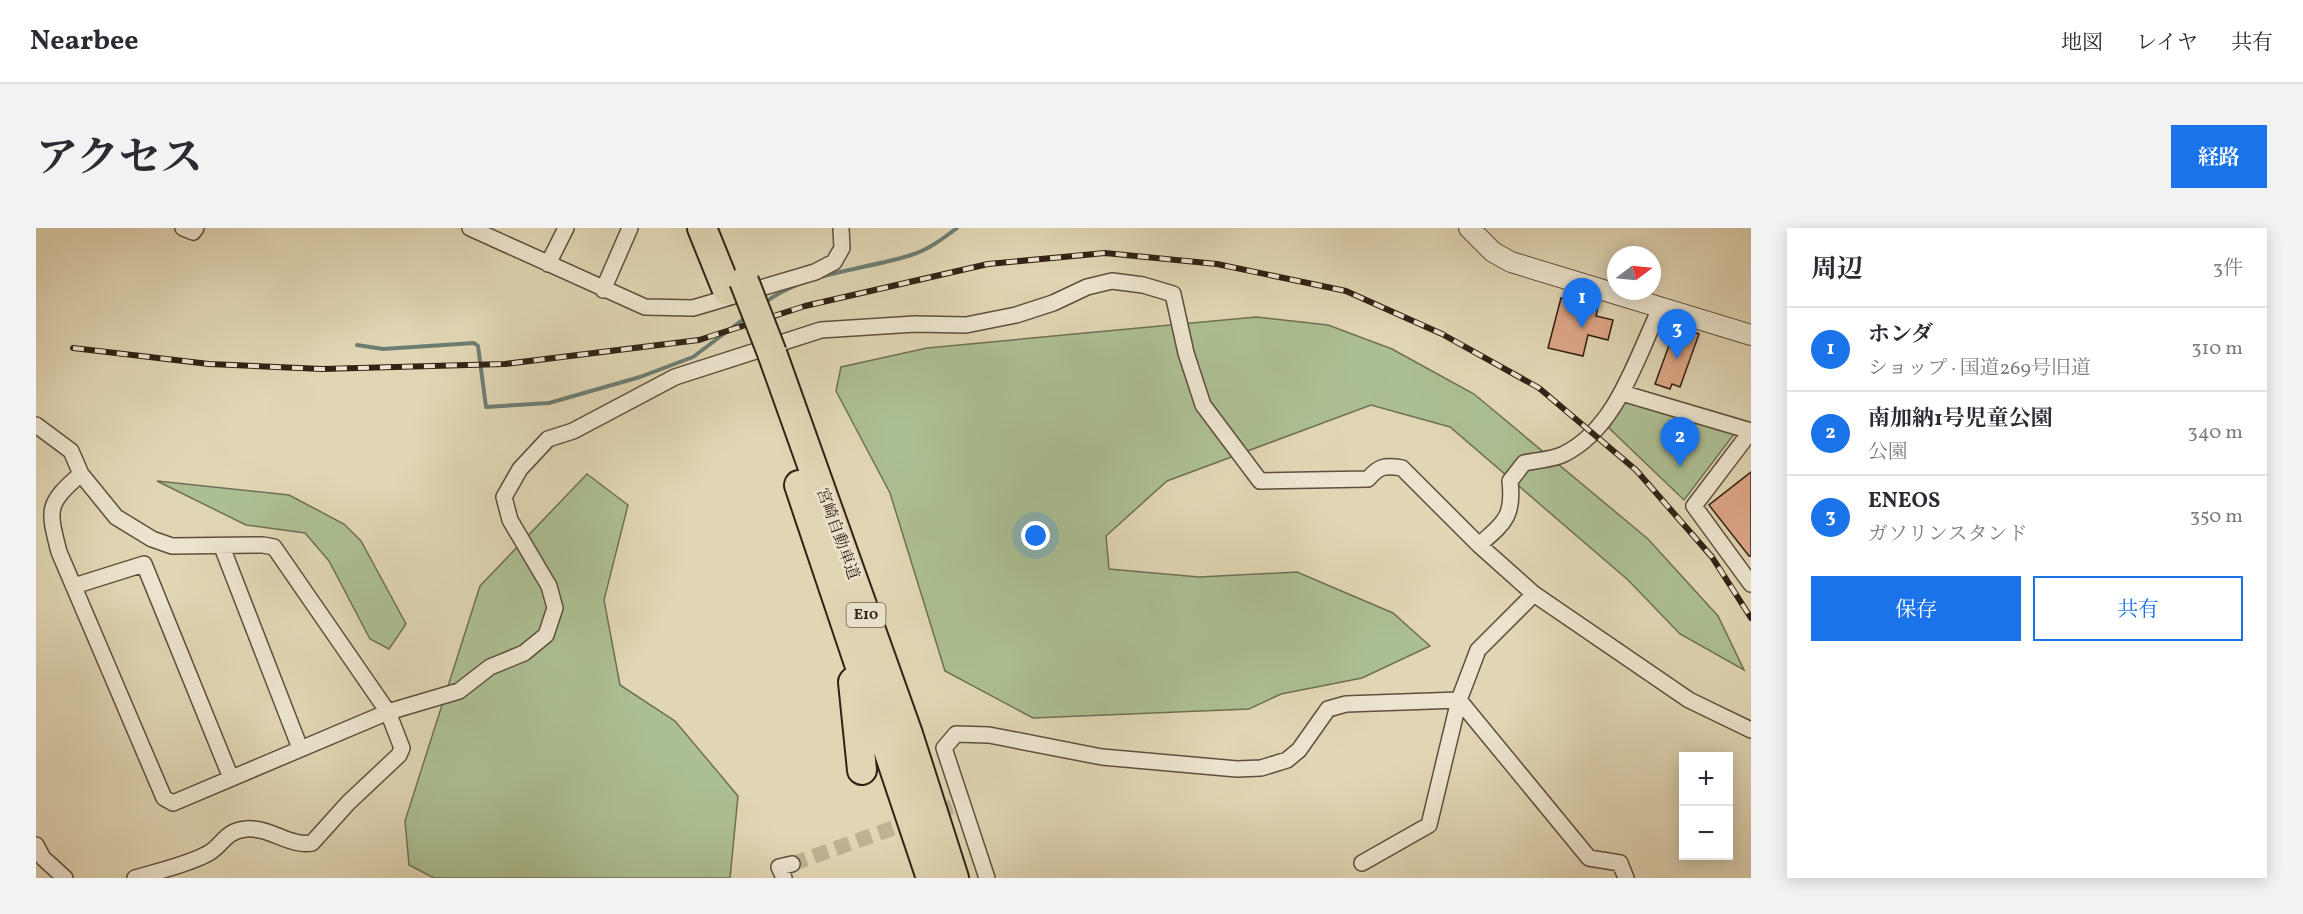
<!DOCTYPE html>
<html lang="ja">
<head>
<meta charset="utf-8">
<style>
	body { margin:0; font-family:Vollkorn,"Noto Serif JP",serif; background:#f2f2f3; color:#2b2b33 }
	.controls { position:absolute; right:18px; bottom:18px; display:grid; overflow:hidden; border-radius:0px; box-shadow:0 3px 15px #0003 }
	.controls button { width:54px; height:54px; display:grid; place-items:center; padding:0; border:0; border-bottom:2px solid #e1e1e2; background:#fff; color:#2b2b33; font:30px sans-serif }
	.compass { position:absolute; left:1571px; top:18px; width:54px; height:54px; border-radius:50%; background:#fff; box-shadow:0 3px 15px #0003; rotate:74deg }
	.you { position:absolute; left:1000px; top:308px; width:21px; height:21px; margin:-15px; border:4px solid #fff; border-radius:50%; background:#1a73e8; box-shadow:0 0 0 9px #1a73e833 }
	.badge { display:grid; place-items:center; width:39px; height:39px; border-radius:50%; background:#1a73e8; color:#fff; font-size:20px; font-weight:700 }
	.pin { position:absolute; translate:-50% -50px; filter:drop-shadow(0 2px 3px #0008) }
	.pin::after { content:''; position:absolute; top:32px; width:21px; height:18px; background:inherit; clip-path:polygon(0 0,100% 0,50% 100%) }
	.list { margin:0; padding:0; list-style:none }
	h2 { display:flex; justify-content:space-between; align-items:center; height:78px; margin:0; padding:0 24px; font-size:26px }
	h2 small { font-size:20px; font-weight:400; color:#7c7c81 }
	.list li { display:grid; grid-template-columns:39px 1fr auto; gap:18px; align-items:center; box-sizing:border-box; height:84px; padding:0 24px; border-top:2px solid #e1e1e2 }
	.list b { display:block; font-size:22px; white-space:nowrap }
	.list p { margin:0; font-size:20px; white-space:nowrap; color:#7c7c81 }
	.list em { font-size:20px; font-style:normal; color:#7c7c81 }
	.actions { display:flex; gap:12px; padding:18px 24px }
	.actions a { flex:1; padding:14px 0; border:2px solid #1a73e8; border-radius:0px; text-align:center; font-size:21px; color:#1a73e8 }
	.actions .main { background:#1a73e8; color:#fff }
	.map { position:relative; flex:none; width:1715px; height:650px; overflow:hidden; border-radius:0px }
	header { display:flex; align-items:center; gap:36px; box-sizing:border-box; height:84px; padding:0 30px; background:#fff; border-bottom:2px solid #e1e1e2 }
	header strong { font-size:28px }
	nav { display:flex; gap:33px; margin-inline-start:auto; font-size:21px }
	.intro { display:flex; align-items:center; justify-content:space-between; box-sizing:border-box; height:144px; padding:0 36px }
	h1 { margin:0; font-size:42px }
	.button { padding:15px 27px; border-radius:0px; background:#1a73e8; color:#fff; font-size:21px; font-weight:700 }
	main { display:flex; gap:36px; padding:0 36px }
	aside { flex:1; background:#fff; border-radius:0px; box-shadow:0 3px 15px #0003 }
	.map>svg:first-child { display:block }
</style>
</head>
<body>
<header>
<strong>Nearbee</strong>
<nav><a>地図</a><a>レイヤ</a><a>共有</a></nav>
</header>
<div class="intro"><h1>アクセス</h1><a class="button">経路</a></div>
<main>
<div class="map">
<svg width="1715" height="650" viewBox="0 0 1715 650">
	<rect width="100%" height="100%" fill="#e1d6b4"/>
	<filter id="stains"><feTurbulence type="fractalNoise" baseFrequency=".00333" numOctaves="4"/><feColorMatrix values="0 0 0 0 .2 0 0 0 0 .09 0 0 0 0 .02 0 0 0 .5 -.17"/></filter>
	<radialGradient id="worn" r=".72"><stop offset=".6" stop-color="#630" stop-opacity="0"/><stop offset="1" stop-color="#630" stop-opacity=".3"/></radialGradient>
	<path fill="#acbf92" stroke="#6f7054" stroke-width="1.5" d="M1220,89L1292,97L1356,121L1438,166L1612,311L1682,388L1708,442L1644,406L1592,352L1414,199L1335,177L1131,253L1070,308L1073,341L1163,349L1261,344L1357,385L1394,418L1326,450L1245,466L1213,481L997,490L909,443L854,265L800,163L805,139L891,120Z
		M1588,171L1699,205L1648,272L1573,200Z
		M551,246L592,277L568,372L584,457L639,493L702,568L694,650H398L373,637L369,593L444,358Z
		M121,253L253,267L308,296L325,313L370,396L353,421L334,411L293,333L269,305L210,297Z"/>
	<g fill="none" stroke-linecap="round" stroke-linejoin="round">
		<path stroke="#6d7d73" stroke-width="4" d="M727,76C766,45 826,42 872,28C891,23 905,12 921,0
			M321,117L347,121L438,115L442,118L450,179L513,175L604,149L657,129L709,90"/>
	</g>
	<path fill="#dea688" stroke="#322216" stroke-width="1.5" d="M1525,70L1562,79L1560,88L1577,92L1572,112L1552,107L1547,128L1512,120Z
		M1640,98L1663,106L1644,159L1636,156L1634,161L1619,156Z
		M1715,244V328H1713L1673,277Z"/>
	<g fill="none" stroke-linecap="round" stroke-linejoin="round">
		<path stroke="#beb294" stroke-width="15" stroke-dasharray="15 8" stroke-linecap="butt" d="M756,636L916,579"/>
		<g stroke="#5e4f3e" stroke-width="18">
			<path id="minor" d="M147,0L157,4L160,0
				M434,0L609,79L657,80L779,44L798,34L806,20L805,0
				M512,36L530,0
				M567,62L594,0
				M1586,165L1715,203
				M0,197L35,223L45,246L80,289L116,311L136,318L227,317L238,319L352,484L366,520L363,527L312,575L276,615C254,619 234,599 210,601C187,603 187,619 169,627C147,638 122,643 99,650
				M1715,203L1658,278L1715,356
				M45,246C10,276 12,281 23,324L128,570L137,575L352,484L423,463L454,439L488,425L510,407L519,380L513,358L474,292L468,269L484,241L512,211L537,203L639,149L785,102L879,96L930,97L980,87L1017,75L1051,59L1076,53L1107,57L1137,66L1150,125L1167,177L1224,253L1332,251C1343,238 1349,237 1366,240L1443,317L1498,366L1653,472L1715,502
				M1443,317C1468,295 1478,289 1474,253L1488,235C1500,232 1517,232 1528,226C1582,199 1600,129 1625,79
				M186,319L264,520
				M38,358L108,336L195,550
				M1423,472L1553,630L1584,635L1590,650
				M0,617L7,630L29,650
				M1326,635L1393,597L1423,472L1442,422L1498,366
				M748,650L743,639L756,636
				M951,650L908,520L920,506L953,507L1066,529L1201,541L1225,540L1251,532L1263,522L1292,481L1310,476L1423,472"/>
		</g>
		<g stroke="#5e4f3e" stroke-width="22">
			<path id="tertiary" d="M1433,0L1457,24L1475,34L1715,107"/>
		</g>
		<g stroke="#322216" stroke-width="32">
			<path id="motorway" d="M666,0L691,62
				M736,125L872,506L918,650
				M763,257L895,650
				M817,454L826,542"/>
		</g>
		<use href="#minor" stroke="#ece4ce" stroke-width="15"/>
		<use href="#tertiary" stroke="#ece4ce" stroke-width="20"/>
		<use href="#motorway" stroke="#e1d6b4" stroke-width="28"/>
		<g stroke="#322216" stroke-width="6">
			<path id="rail" d="M37,120L173,136L286,141L469,136L663,112L769,78L952,36L1069,25L1181,36L1310,63L1406,106L1503,160L1600,242L1676,329L1715,390"/>
		</g>
		<use href="#rail" stroke="#ece4ce" stroke-width="4" stroke-dasharray="11" stroke-linecap="butt"/>
		<g stroke="#322216" stroke-width="32" stroke-linecap="butt">
			<path id="motorway-bridge" d="M708,53L736,125"/>
		</g>
		<use href="#motorway-bridge" stroke="#e1d6b4" stroke-width="28"/>
	</g>
	<g text-anchor="middle" dominant-baseline="central" stroke-width="5" stroke-linejoin="round" paint-order="stroke">
		<rect fill="#ece4ce" stroke="#6a5c4d" stroke-width="1.5" x="810.5" y="375" width="39" height="24" rx="4.5"/>
		<g font-size="15" font-weight="bold" fill="#322216">
			<text x="830" y="387">E10</text>
		</g>
		<g font-size="16" fill="#322216" stroke="#ece4ce">
			<text transform="translate(801 306) rotate(70)">宮崎自動車道</text>
		</g>
	</g>
	<rect width="100%" height="100%" filter="url(#stains)"/>
	<rect width="100%" height="100%" fill="url(#worn)"/>
</svg>
<div class="controls">
<button>+</button>
<button>−</button>
</div>
<svg class="compass" viewBox="-18 -18 36 36"><path d="M0-13l5 13h-10z" fill="#e53935"/><path d="M0 13l5-13h-10z" fill="#7c7c81"/></svg>
<div class="you"></div>
<div class="pin badge" style="left:1546px;top:100px">1</div>
<div class="pin badge" style="left:1644px;top:239px">2</div>
<div class="pin badge" style="left:1641px;top:131px">3</div>
</div>
<aside>
<h2>周辺<small>3件</small></h2>
<ul class="list">
<li><span class="badge">1</span><div><b>ホンダ</b><p>ショップ · 国道269号旧道</p></div><em>310 m</em></li>
<li><span class="badge">2</span><div><b>南加納1号児童公園</b><p>公園</p></div><em>340 m</em></li>
<li><span class="badge">3</span><div><b>ENEOS</b><p>ガソリンスタンド</p></div><em>350 m</em></li>
</ul>
<div class="actions"><a class="main">保存</a><a>共有</a></div>
</aside>
</main>
</body>
</html>
